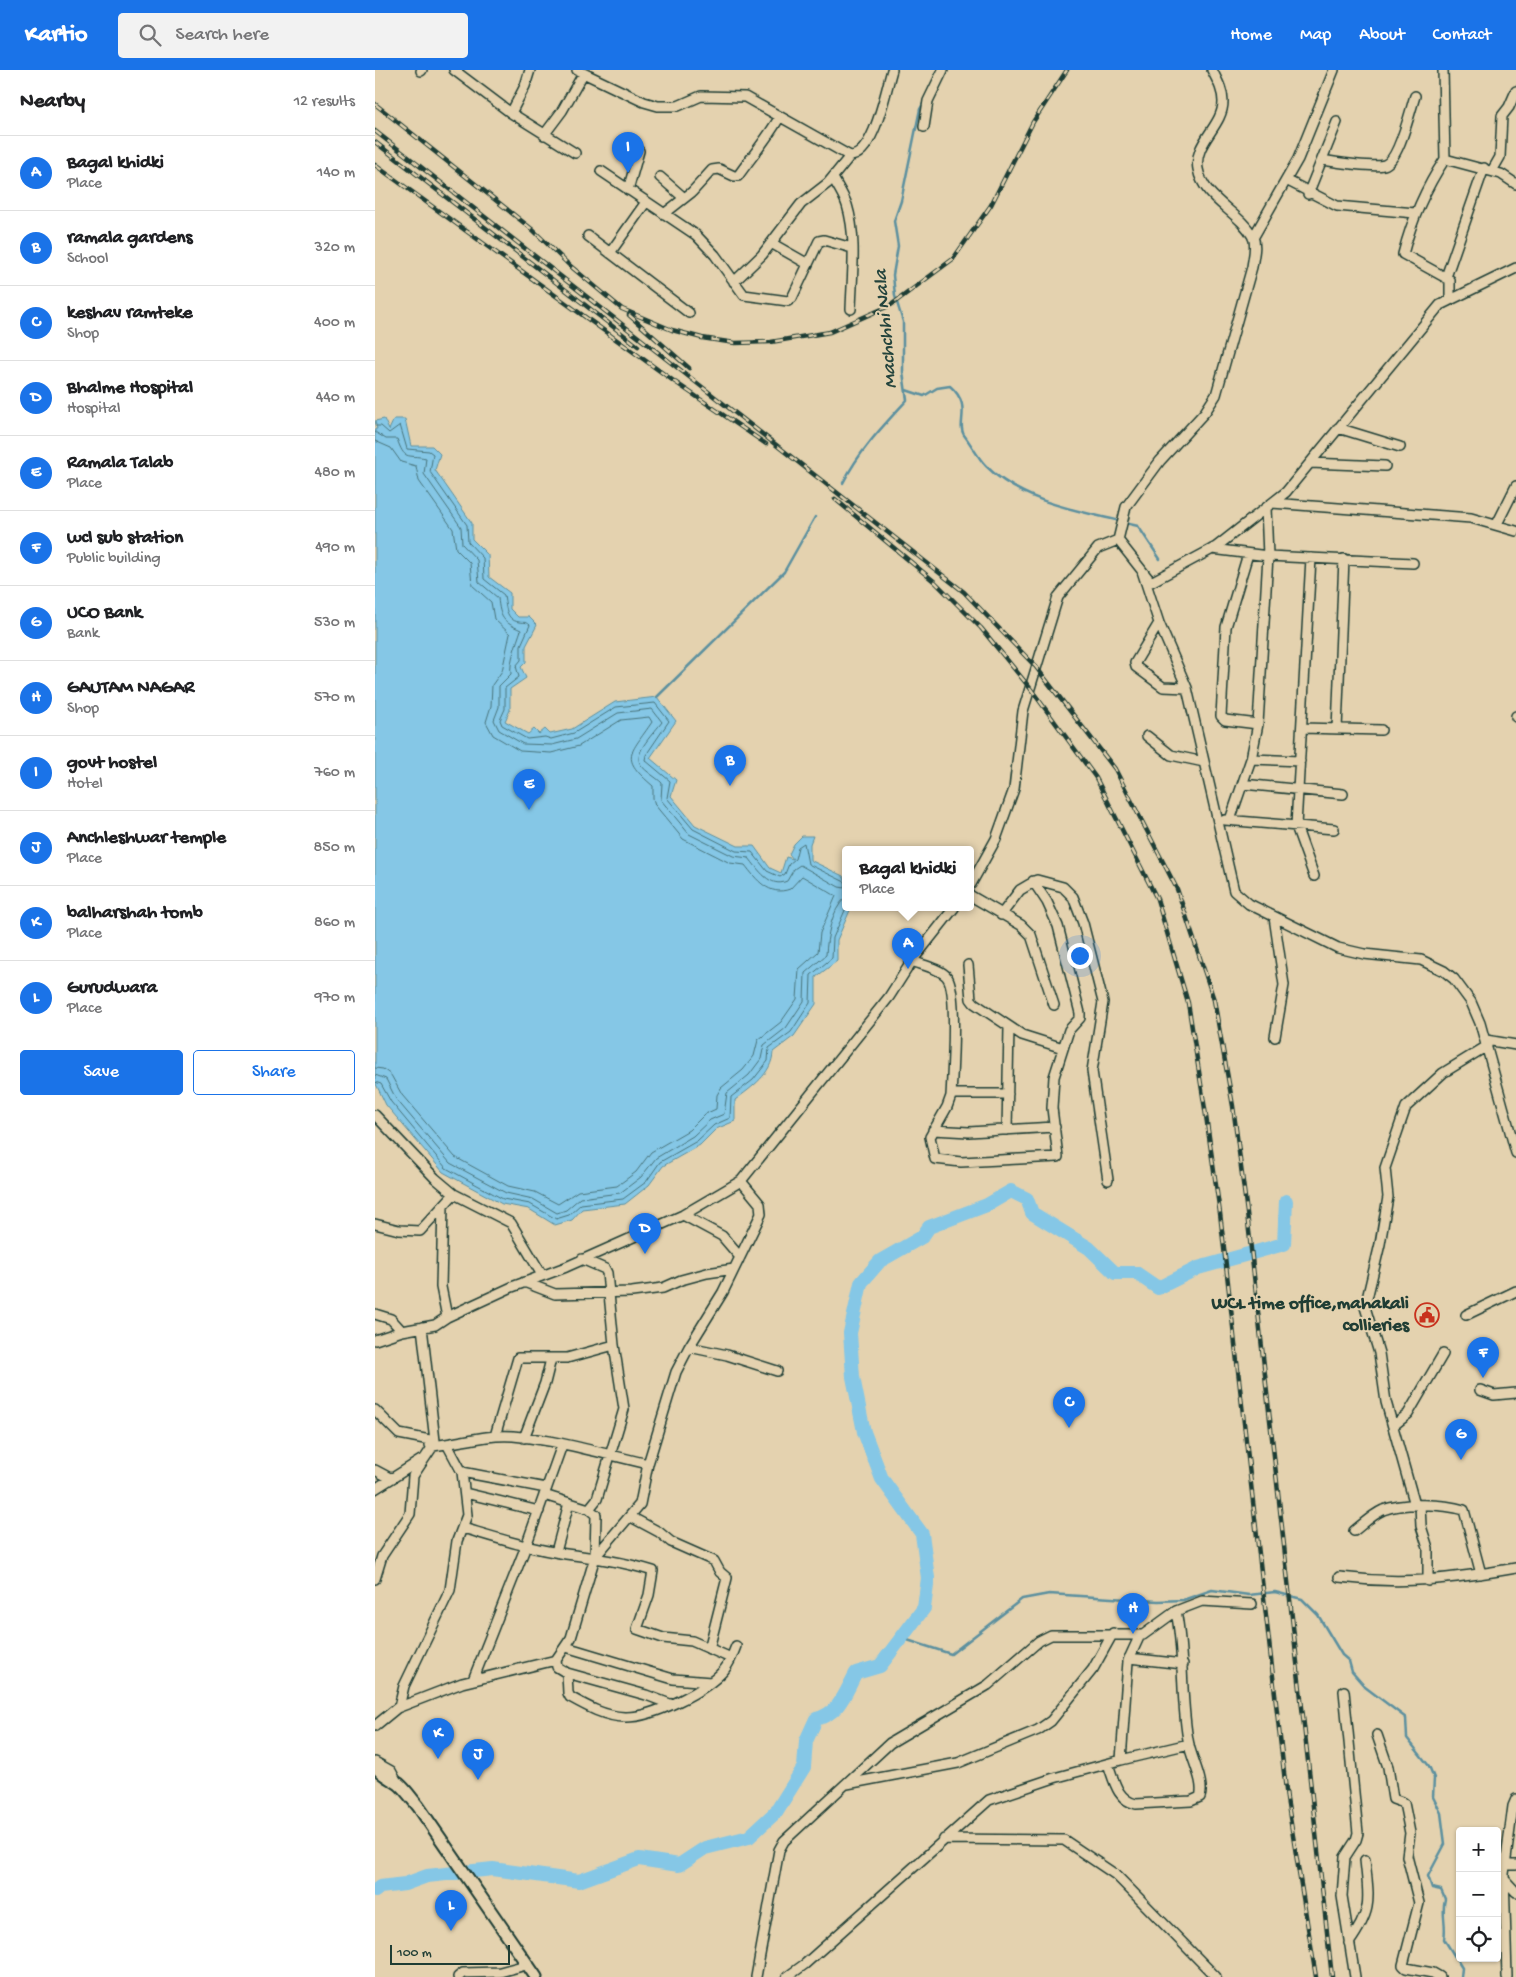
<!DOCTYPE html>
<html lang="en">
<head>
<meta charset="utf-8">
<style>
	body { margin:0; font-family:"Gochi Hand",sans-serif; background:#f2f2f2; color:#202124 }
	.controls { position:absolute; right:15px; bottom:15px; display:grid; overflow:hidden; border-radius:5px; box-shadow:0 1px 4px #0004 }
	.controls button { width:45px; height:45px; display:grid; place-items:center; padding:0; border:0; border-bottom:1px solid #e0e0e0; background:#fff; color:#202124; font:25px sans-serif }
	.scale { position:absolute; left:15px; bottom:12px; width:120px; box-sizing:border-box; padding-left:5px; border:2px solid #1f3d34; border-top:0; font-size:14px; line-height:18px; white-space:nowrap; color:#1f3d34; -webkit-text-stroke:4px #e4d2af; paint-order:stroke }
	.you { position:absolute; left:704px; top:885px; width:18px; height:18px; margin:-12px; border:4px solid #fff; border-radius:50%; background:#1a73e8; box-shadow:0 0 0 8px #1a73e833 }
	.badge { display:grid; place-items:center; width:32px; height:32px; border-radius:50%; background:#1a73e8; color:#fff; font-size:16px; font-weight:700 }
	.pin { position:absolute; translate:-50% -41px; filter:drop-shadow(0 1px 2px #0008) }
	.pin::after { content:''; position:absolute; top:26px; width:18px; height:15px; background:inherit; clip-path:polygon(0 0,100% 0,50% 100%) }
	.popup { position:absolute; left:467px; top:776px; width:132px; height:65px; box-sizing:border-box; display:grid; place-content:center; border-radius:5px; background:#fff; filter:drop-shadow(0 1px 4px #0005); font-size:16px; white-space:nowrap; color:#757577 }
	.popup b { font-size:19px; color:#202124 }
	.popup::after { content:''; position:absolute; left:50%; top:100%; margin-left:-10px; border:10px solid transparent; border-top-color:#fff }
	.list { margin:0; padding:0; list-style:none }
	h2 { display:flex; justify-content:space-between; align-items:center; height:65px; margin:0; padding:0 20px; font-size:21px }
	h2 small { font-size:16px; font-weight:400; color:#757577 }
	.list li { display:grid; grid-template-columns:32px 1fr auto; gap:15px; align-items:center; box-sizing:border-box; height:75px; padding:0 20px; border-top:1px solid #e0e0e0 }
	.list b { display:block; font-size:19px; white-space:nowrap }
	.list p { margin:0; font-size:16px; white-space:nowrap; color:#757577 }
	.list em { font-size:16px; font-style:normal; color:#757577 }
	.actions { display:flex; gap:10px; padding:15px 20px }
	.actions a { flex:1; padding:11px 0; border:1px solid #1a73e8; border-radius:5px; text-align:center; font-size:18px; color:#1a73e8 }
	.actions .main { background:#1a73e8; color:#fff }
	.icon { flex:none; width:28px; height:28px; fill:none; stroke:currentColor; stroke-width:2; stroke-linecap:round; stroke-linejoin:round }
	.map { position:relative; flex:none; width:1141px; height:1907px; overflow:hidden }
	header { display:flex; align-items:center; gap:30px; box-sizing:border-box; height:70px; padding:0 25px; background:#1a73e8; color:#fff }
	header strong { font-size:24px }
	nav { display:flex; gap:28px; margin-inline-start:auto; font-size:18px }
	.search { width:350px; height:45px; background:#f2f2f2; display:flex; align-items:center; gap:12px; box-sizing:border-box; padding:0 18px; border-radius:5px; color:#757577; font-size:19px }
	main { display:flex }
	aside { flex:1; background:#fff }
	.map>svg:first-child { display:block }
</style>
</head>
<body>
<header>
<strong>Kartio</strong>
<div class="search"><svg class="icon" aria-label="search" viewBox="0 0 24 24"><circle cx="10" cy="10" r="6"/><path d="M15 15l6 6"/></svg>Search here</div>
<nav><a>Home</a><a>Map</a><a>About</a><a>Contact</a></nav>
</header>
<main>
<aside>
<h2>Nearby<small>12 results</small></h2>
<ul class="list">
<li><span class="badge">A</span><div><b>Bagal khidki</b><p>Place</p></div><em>140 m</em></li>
<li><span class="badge">B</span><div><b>ramala gardens</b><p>School</p></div><em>320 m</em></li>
<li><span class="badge">C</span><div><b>keshav ramteke</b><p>Shop</p></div><em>400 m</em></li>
<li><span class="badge">D</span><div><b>Bhalme Hospital</b><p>Hospital</p></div><em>440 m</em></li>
<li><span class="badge">E</span><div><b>Ramala Talab</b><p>Place</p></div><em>480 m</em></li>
<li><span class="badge">F</span><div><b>wcl sub station</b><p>Public building</p></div><em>490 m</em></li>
<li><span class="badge">G</span><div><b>UCO Bank</b><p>Bank</p></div><em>530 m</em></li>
<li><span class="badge">H</span><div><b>GAUTAM NAGAR</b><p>Shop</p></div><em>570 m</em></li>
<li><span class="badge">I</span><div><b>govt hostel</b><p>Hotel</p></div><em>760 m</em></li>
<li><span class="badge">J</span><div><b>Anchleshwar temple</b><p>Place</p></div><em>850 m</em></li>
<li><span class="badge">K</span><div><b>balharshah tomb</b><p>Place</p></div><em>860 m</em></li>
<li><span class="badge">L</span><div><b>Gurudwara</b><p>Place</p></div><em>970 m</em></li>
</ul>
<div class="actions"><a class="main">Save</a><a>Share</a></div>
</aside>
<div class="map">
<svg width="1141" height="1907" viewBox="0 0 1141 1907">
	<rect width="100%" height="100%" fill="#e4d2af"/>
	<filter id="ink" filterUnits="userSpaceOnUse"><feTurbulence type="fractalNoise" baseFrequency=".02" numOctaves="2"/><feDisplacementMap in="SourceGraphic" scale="10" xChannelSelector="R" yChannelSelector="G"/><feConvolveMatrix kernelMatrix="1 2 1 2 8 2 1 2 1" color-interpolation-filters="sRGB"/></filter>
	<g filter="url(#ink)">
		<path fill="#85c7e6" stroke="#5c909f" d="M9,349L14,360L19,349H30L36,376H57L65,384L60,400L97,453V469L113,485L114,507L135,523V539L143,547H154L162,555L151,576V592L146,597L151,608L135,619V640L130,651L153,664L159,659L164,664L170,659L175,664L197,659L240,632L282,627L301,651L275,688L301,710L296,726L320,755L363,776H379L395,798L406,803L411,787L418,789L414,784L419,774L427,766H438L435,774V790L468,806L470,810V838H476L462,870V891L441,907V934L419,966L398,982C397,1004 377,1017 360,1030V1051L341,1059L325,1075L288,1096L274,1115L250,1134L207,1139L197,1150L180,1155L154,1139L127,1134L68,1102L11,1035L0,1012V359H2L0,351Z"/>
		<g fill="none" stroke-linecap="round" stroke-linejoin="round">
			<path stroke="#48747b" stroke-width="1" d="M0,356H6L14,363L25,355L32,379L54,381L58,384L55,402L92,455L93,472L108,488L109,509L129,525C131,535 130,550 144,552C149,553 151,551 155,555L146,575V590L141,596L144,607L130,618V639L125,650L127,655L152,669L170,667L176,669L199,663L241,637L280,633L294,651L271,685L270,690L295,711L292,728L318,759L361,781L377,782L392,801L405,807L410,804L414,794L420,789L423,777L429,773L433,794L470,812
				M0,362L11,369H22C30,391 31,384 51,388L49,404L86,457L87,474L102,490L104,512L123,528C125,548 128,552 146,560C142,572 134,592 136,604L124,616V637L119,650L124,660L148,674L177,675L201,669L243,643L277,639L287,652C280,662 257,683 266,695C271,702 281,707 287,713L286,730L314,764L358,786L374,788C383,799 395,819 412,811L419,799L425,795L464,817L470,818
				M0,371L16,378L26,392L41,396L44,411L78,459L81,479L95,493L97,515L116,532L119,549L135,564L127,601L117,615L116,636L111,652L118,665L145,681L176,683L204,676L246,650L274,647L277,652C255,685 244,687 278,716V728L280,735L308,769L355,793L370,795C381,809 394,827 415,819L427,806L461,826L445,863L443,882L424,899L422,929L406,952L383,970L379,986L368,1000L346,1018L342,1025L341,1039L330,1044L314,1060L276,1082L261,1102L242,1116L203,1121L183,1134L160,1122L133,1116L80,1087L27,1025L16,1005L8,999L0,998
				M0,1005L11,1009L21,1029L75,1093L131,1123L158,1129L182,1143L191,1140L205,1128L245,1123L266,1107L281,1088L318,1066L335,1050L349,1044L352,1023L374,1005L386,989L389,975L411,958L429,931L430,903L451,885C452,867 456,841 470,828
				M0,1012L6,1014L16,1032L71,1098L128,1129L155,1134L181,1149L194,1145L206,1134L248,1129L271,1112L285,1092L322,1071L339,1055L355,1048L356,1027L378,1010L393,991L394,978L416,962L435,933L436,905L457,888L458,868L471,838"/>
			<path stroke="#5c909f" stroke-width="2.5" d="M531,320L549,326L562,318L575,316C598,336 581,353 589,365C596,374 603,388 611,396C646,431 699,440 745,451
				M468,413C484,381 508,356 532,330L528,302V252L520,226L518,205L523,176L519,151L526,131L545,39L549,32
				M750,453L763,456L785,489
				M282,627L409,502L440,447
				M526,1568L576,1584L647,1529L674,1524L783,1531L808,1530L837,1520L874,1525L900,1522L927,1529L943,1545L967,1585L974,1591L977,1602L990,1617L1031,1648L1032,1668L1054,1696L1059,1708L1058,1727L1066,1743L1070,1774L1053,1806L1057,1818L1066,1820L1070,1829C1066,1843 1072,1855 1069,1869L1087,1898L1086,1907"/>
			<path stroke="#85c7e6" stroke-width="14" d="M0,1821L5,1817L30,1814L52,1806L118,1799L204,1811L264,1789L304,1795L330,1778L374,1767L401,1742L429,1697L431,1671L441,1649C465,1643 470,1623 481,1603L505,1596L549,1538L553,1508L547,1464L507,1409L489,1362L478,1307L475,1263L486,1213L505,1191L547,1167L554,1157L612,1135L636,1121L652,1129L657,1143L714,1178L740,1203H761L783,1218L823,1198L909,1174L911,1131"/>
			<g stroke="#1f3d34" stroke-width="12">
				<path id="minor" d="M79,0L136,43L200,83
					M202,0L269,32L283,36H303L326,26L370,27L475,86C499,86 511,19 517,0
					M1068,0L1070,89
					M46,1L47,0
					M136,43L150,16L155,0
					M549,57L553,31L568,0
					M169,65L187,41L208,4
					M947,90C961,92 997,98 1009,95C1024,91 1035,41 1040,26
					M226,101L321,165L340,185L369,225L413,231L417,228L444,171L449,170L477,178
					M1117,101L1125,87L1127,46L1134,37L1141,21
					M285,107L308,127
					M458,108C463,117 469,126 472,135C482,167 477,206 476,239
					M911,110L962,136L1040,143
					M253,120L264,81
					M933,124L962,52
					M289,144L317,122L337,100L344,99L359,106H363C377,86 392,69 404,48
					M213,166L314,243
					M878,168L923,89L959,0
					M396,173L433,194
					M235,183L271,132
					M1071,207L1109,98
					M359,212L387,185L426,134L453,113L475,86
					M1075,230V210L1028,184C1037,149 1050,119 1070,89L1126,104L1141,114
					M963,358L1025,377
					M935,393L1010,396
					M897,433L1096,448L1141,461
					M1122,454L1141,416
					M743,470L776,512L841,477L911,422L1065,235L1141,198
					M743,470L751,437L785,391L830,342L841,325L877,197C878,188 882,176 878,167C865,142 828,129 823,99C818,73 848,56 848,32C848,20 842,10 837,0
					M837,479L893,486L1038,493
					M873,484L851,557L846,646L850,650L883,654
					M936,488L921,756L939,806
					M767,501L784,553L812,618L859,821L874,834L963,878L989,884L1046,890L1069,901L1079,909L1096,932L1105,953L1141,1083
					M784,553L760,593L761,597L788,617L812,618
					M1141,647V646
					M927,658L1006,660
					M962,659L969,489
					M772,666L796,685L829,692
					M876,689L925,691
					M868,714L968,724
					M850,750L959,759
					M855,750L876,689L883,654L893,486L891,438
					M596,814L621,769L639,719L648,641L683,527L723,478L743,470
					M596,826L646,855L656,865L679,935
					M626,845L645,820L662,810L688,817L698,827L708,853L728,932L717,1001L733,1110
					M899,847L909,915L900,967
					M537,891C547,895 566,899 572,907C583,920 577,1006 576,1026L572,1037L555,1067L560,1089L586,1092L683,1087L677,1038L679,1007L694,960L705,948V943L683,856L672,832L658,811
					M593,895L596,929L599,933L647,965L688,978
					M1111,970L1141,975
					M576,1024H633
					M0,1045L60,1108L79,1124L136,1153L167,1205
					M558,1060L594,1062L680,1057
					M632,1060L634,957
					M68,1136L66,1217L72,1247
					M308,1145L347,1166L365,1187
					M0,1154L24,1160L45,1161L79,1124
					M149,1212L180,1224L257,1222L288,1218L306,1210L332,1203L359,1199
					M0,1244L16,1249L27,1261
					M1091,1245L1141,1221
					M47,1257L60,1371L55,1375
					M0,1270L27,1261L60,1255L72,1247L137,1217L191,1197L308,1145L366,1111L514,927L537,891L579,838
					M314,1277L352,1285L402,1301
					M1105,1320L1119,1325L1141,1323
					M0,1340L24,1364L60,1371
					M1018,1356L1033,1344L1068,1284
					M120,1366L143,1288H192L239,1275
					M149,1368L170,1313L176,1289
					M273,1394L301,1302L314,1277L348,1222L386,1144L385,1134L366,1111
					M0,1400L15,1408
					M87,1402L171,1418
					M0,1419L46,1390
					M90,1423L164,1441
					M169,1425L214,1439
					M1040,1435L1011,1332L1004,1283L990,1237L1005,1174L1013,1127L1010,1098L1031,1037L1068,1003L1112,976
					M1045,1435L1046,1456L1053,1478V1511
					M256,1447L284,1462L296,1472L339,1491L345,1502L352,1508L334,1579
					M88,1458C122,1468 156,1479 191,1484C221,1488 249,1492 278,1501L274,1525L262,1559L288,1568L317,1571L356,1588
					M979,1461C988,1454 997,1445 1008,1440C1028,1432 1069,1434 1089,1440L1106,1504
					M181,1482L194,1433
					M964,1507C1028,1515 1078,1509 1141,1498
					M0,1509L7,1486L35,1444L38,1406L58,1376C84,1373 111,1364 138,1366C183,1370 229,1384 273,1394L265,1434L220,1487
					M191,1577L298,1609L336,1612
					M754,1588L808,1594
					M181,1590L182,1597L192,1603L193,1623L195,1627C213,1637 229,1646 249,1647C277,1648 331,1621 349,1600C355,1593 358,1584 361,1576
					M192,1603L271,1625L295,1634
					M98,1610L151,1476L187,1375
					M969,1621L983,1763L981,1770L970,1787L967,1826L980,1907
					M24,1637L29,1616L75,1520L82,1471L92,1445L87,1402L72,1374
					M0,1656L22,1638L87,1613L181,1590L196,1568L220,1487L221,1445L214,1439L222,1429L249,1339L239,1275L232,1203L230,1199L207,1189
					M1002,1665L1013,1697L1018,1729L1029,1733L1035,1763L1032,1786L1044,1833L1028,1895L1031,1898L1058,1903L1065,1907
					M746,1690L814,1674
					M0,1692L16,1701L23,1714
					M733,1694C739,1710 742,1730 761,1734L816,1731L825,1727C830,1713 817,1690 814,1675C805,1631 810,1585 801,1541
					M472,1714L583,1693L663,1660L676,1651L718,1599L738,1563
					M569,1769L689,1770L741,1805L841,1907
					M1130,1795H1141
					M1129,1809L1141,1822
					M974,1873C998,1839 994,1830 990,1790
					M83,1907L88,1903L125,1902L151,1895
					M381,1907L404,1780L409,1771L515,1673L613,1615L664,1571L676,1565H768L801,1541L827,1531L877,1534
					M412,1907L430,1894L614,1730L679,1708L746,1690L753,1591L765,1565
					M1132,1907L1129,1804L1138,1736L1141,1729"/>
			</g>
			<g stroke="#1f3d34" stroke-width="15">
				<path id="major" d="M1,1697C10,1708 14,1707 24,1714C31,1720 37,1729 43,1736L161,1907"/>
			</g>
			<use href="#minor" stroke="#e4d2af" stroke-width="9"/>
			<use href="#major" stroke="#e4d2af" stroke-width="11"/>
			<g stroke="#1f3d34" stroke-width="4.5">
				<path id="rail" d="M0,34L158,160L193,194L247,239L297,260L327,268L360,273L396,272L455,262L516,235L578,189L616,135L658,52L692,0
					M0,61L589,522L661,597L740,699L802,819L839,930L858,1036L872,1143L957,1907
					M0,72L263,276
					M0,95L300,312L391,374
					M254,245L314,298
					M460,429L560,512L606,558L655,618L721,708L782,829L813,933L830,1039L845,1143L912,1729L941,1907"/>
			</g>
			<use href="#rail" stroke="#e4d2af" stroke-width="2.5" stroke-dasharray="8" stroke-linecap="butt"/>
		</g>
	</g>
	<defs>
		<g id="civic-ring" transform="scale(1.25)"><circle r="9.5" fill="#e4d2af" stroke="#c8321e" stroke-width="1.5"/><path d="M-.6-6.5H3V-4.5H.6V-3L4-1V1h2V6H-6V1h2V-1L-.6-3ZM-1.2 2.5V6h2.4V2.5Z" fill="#c8321e"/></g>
	</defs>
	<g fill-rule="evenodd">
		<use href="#civic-ring" x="1052" y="1245"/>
	</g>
	<g text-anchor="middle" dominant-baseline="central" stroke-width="4" stroke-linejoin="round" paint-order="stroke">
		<g font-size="19" font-weight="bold" fill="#1f3d34" stroke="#e4d2af" text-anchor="end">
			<text x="1034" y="1234">WCL time office,mahakali<tspan x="1034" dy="22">collieries</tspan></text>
		</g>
		<g font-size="20" font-style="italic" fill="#24443d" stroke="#e4d2af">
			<text transform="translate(512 259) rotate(-95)">Machchhi Nala</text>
		</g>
	</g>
</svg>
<div class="controls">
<button>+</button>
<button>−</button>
<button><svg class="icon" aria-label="locate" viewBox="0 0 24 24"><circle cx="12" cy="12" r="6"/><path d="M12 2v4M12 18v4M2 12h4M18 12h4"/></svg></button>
</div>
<div class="scale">100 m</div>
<div class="you"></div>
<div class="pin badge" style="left:533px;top:899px">A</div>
<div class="popup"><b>Bagal khidki</b>Place</div>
<div class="pin badge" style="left:355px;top:716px">B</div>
<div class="pin badge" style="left:694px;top:1358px">C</div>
<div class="pin badge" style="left:270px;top:1184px">D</div>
<div class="pin badge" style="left:154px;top:740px">E</div>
<div class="pin badge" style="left:1108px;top:1308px">F</div>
<div class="pin badge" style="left:1086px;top:1390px">G</div>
<div class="pin badge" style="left:758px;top:1564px">H</div>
<div class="pin badge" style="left:253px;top:103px">I</div>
<div class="pin badge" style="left:103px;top:1710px">J</div>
<div class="pin badge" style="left:63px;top:1689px">K</div>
<div class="pin badge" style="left:76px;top:1861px">L</div>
</div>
</main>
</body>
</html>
